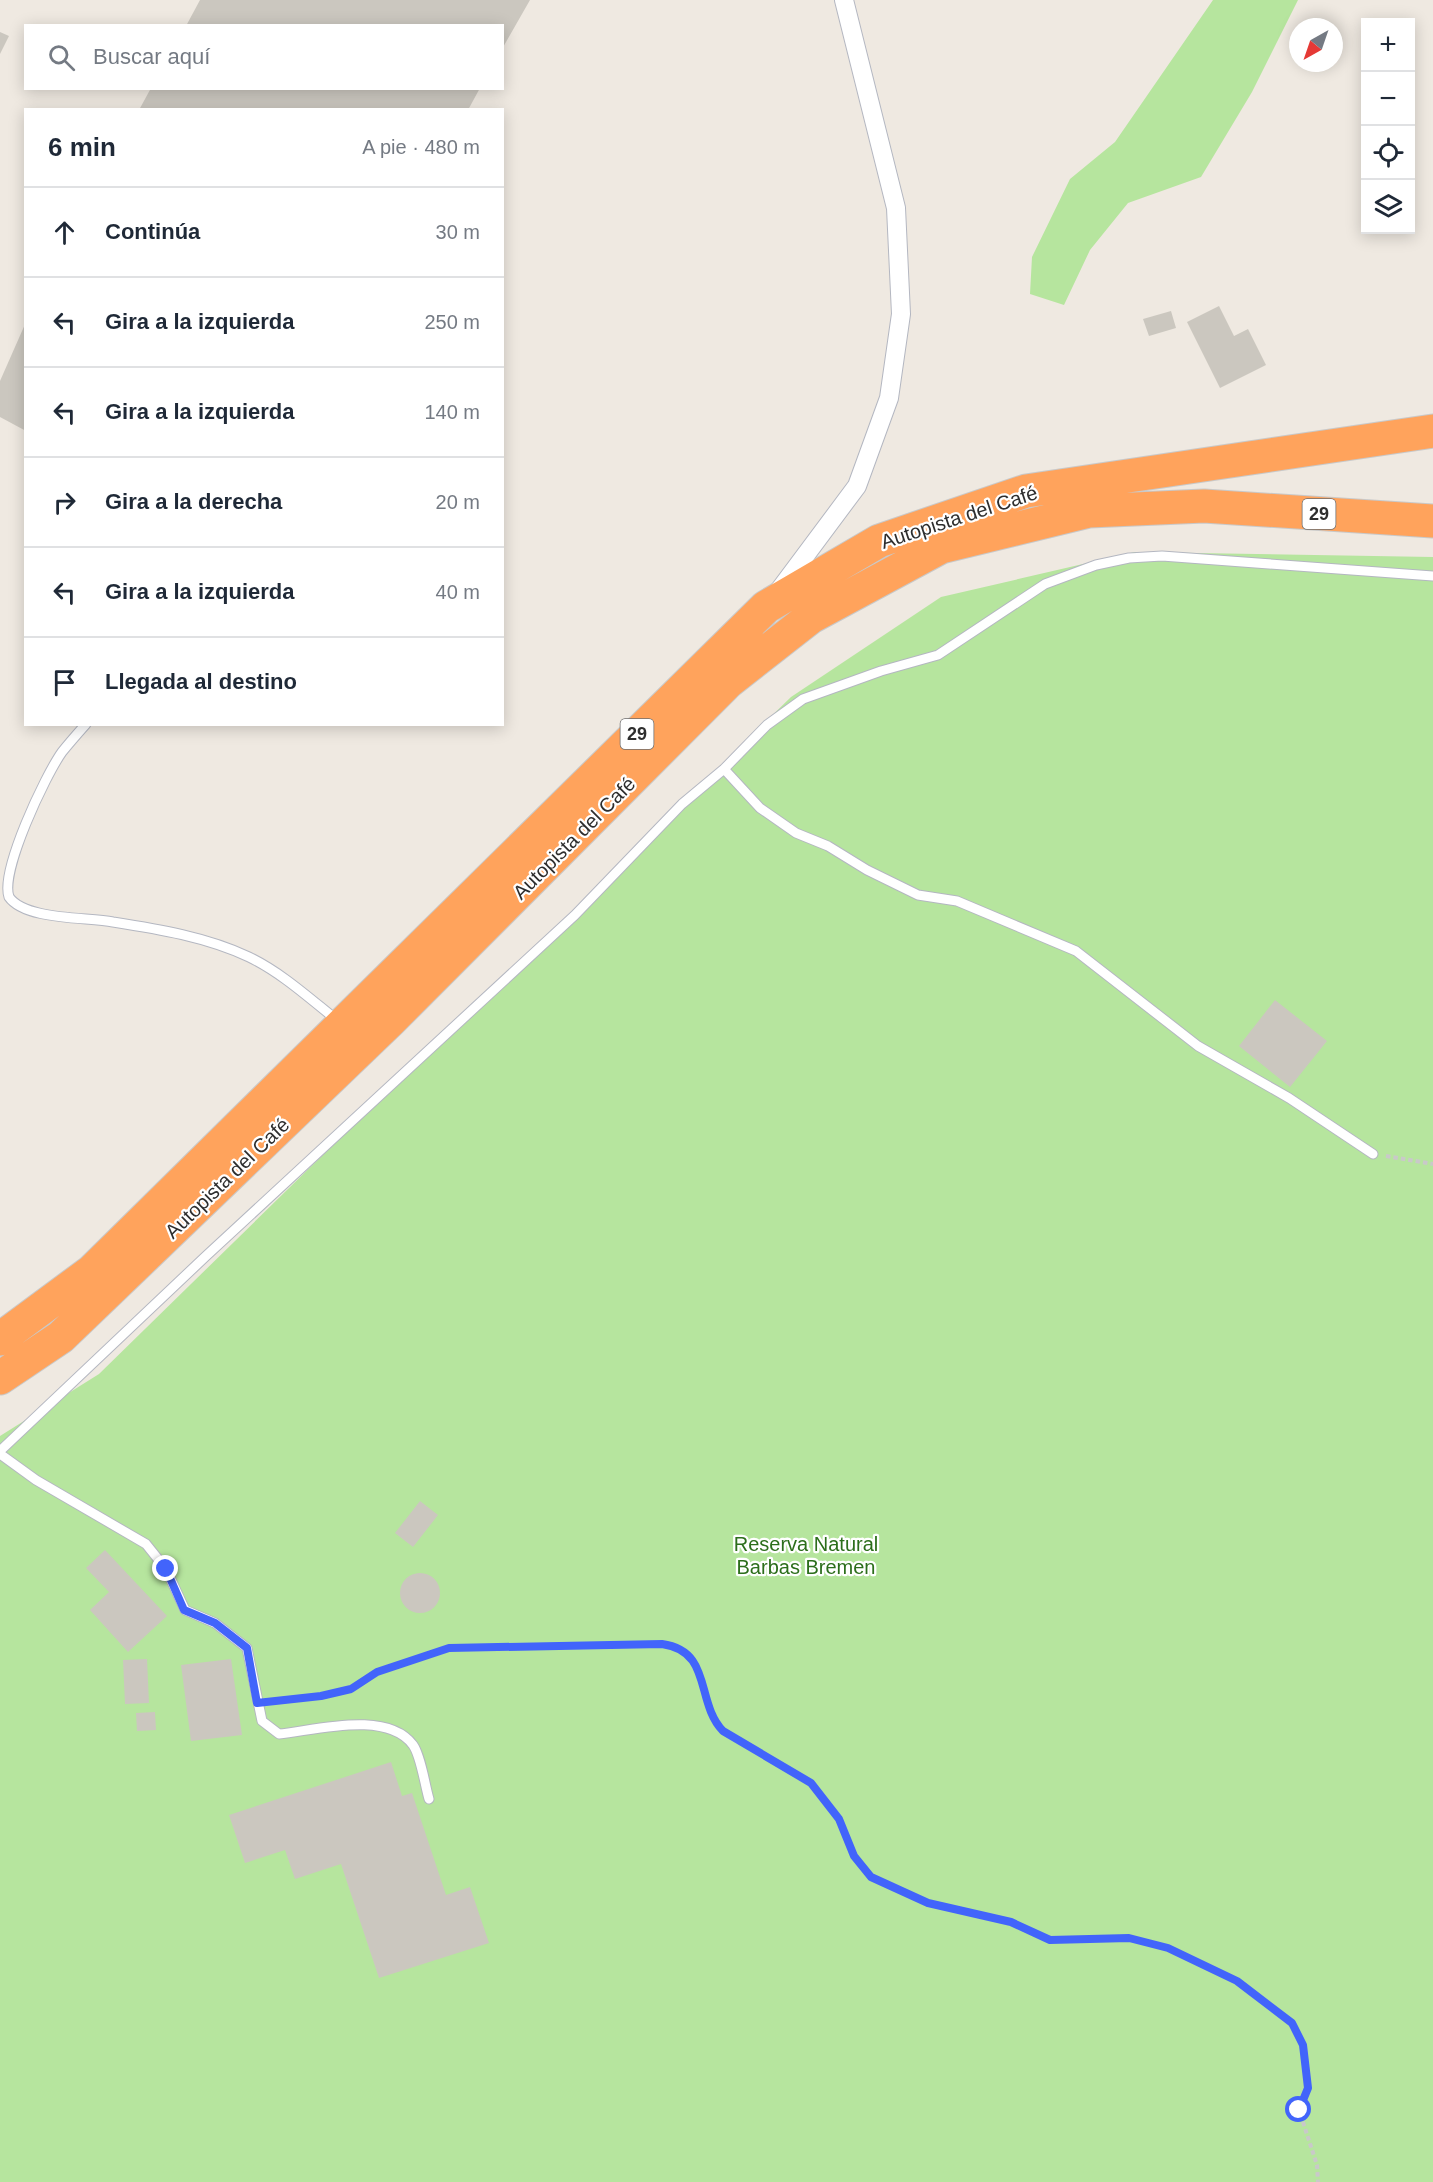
<!DOCTYPE html>
<html lang="es">
<head>
<meta charset="utf-8">
<style>
	body { margin:0; font-family:Arial,sans-serif; background:#f2f2f3; color:#1f2937 }
	.controls { position:absolute; right:18px; top:18px; display:grid; overflow:hidden; border-radius:0px; box-shadow:0 3px 15px #0003 }
	.controls button { width:54px; height:54px; display:grid; place-items:center; padding:0; border:0; border-bottom:2px solid #e0e1e3; background:#fff; color:#1f2937; font:30px sans-serif }
	.compass { position:absolute; left:1289px; top:18px; width:54px; height:54px; border-radius:50%; background:#fff; box-shadow:0 3px 15px #0003; rotate:220deg }
	.stop { position:absolute; width:18px; height:18px; margin:-14px; border:4px solid #4264fb; border-radius:50%; background:#fff }
	.stop.end { background:#4264fb; border-color:#fff; box-shadow:0 2px 6px #0008 }
	.list { margin:0; padding:0; list-style:none }
	h2 { display:flex; justify-content:space-between; align-items:center; height:78px; margin:0; padding:0 24px; font-size:26px }
	h2 small { font-size:20px; font-weight:400; color:#747a83 }
	.list li { display:grid; grid-template-columns:39px 1fr auto; gap:18px; align-items:center; box-sizing:border-box; height:90px; padding:0 24px; border-top:2px solid #e0e1e3 }
	.list b { display:block; font-size:22px; white-space:nowrap }
	.list em { font-size:20px; font-style:normal; color:#747a83 }
	.icon { flex:none; width:33px; height:33px; fill:none; stroke:currentColor; stroke-width:2; stroke-linecap:round; stroke-linejoin:round }
	.map { position:relative; flex:none; width:1433px; height:2182px; overflow:hidden }
	.search { position:absolute; background:#fff; box-shadow:0 3px 15px #0003; left:24px; top:24px; width:480px; height:66px; display:flex; align-items:center; gap:15px; box-sizing:border-box; padding:0 21px; border-radius:0px; color:#747a83; font-size:22px }
	.panel { position:absolute; background:#fff; box-shadow:0 3px 15px #0003; left:24px; top:108px; width:480px; height:618px; border-radius:0px }
	.map>svg:first-child { display:block }
</style>
</head>
<body>
<div class="map">
<svg width="1433" height="2182" viewBox="0 0 1433 2182">
	<rect width="100%" height="100%" fill="#efe9e1"/>
	<path fill="#b6e59e" d="M1213,0H1298L1252,92L1201,177L1128,203L1090,250L1064,305L1030,294L1032,257L1070,179L1115,142Z
		M1135,552L1433,557V2182H0V1436L99,1374L791,697L941,597Z"/>
	<path fill="#cbc7bf" d="M200,0H530L502,49V26H186Z
		M0,32L9,36L0,54Z
		M151,88H480L468,110H139Z
		M1219,306L1234,336L1248,329L1266,365L1220,388L1187,322Z
		M1171,311L1176,328L1149,336L1143,319Z
		M26,322V431L0,417V381Z
		M1275,1000L1327,1041L1290,1087L1239,1046Z
		M420,1501L438,1515L413,1547L395,1533Z
		M105,1550L167,1616L128,1652L90,1610L109,1592L86,1568Z
		M400 1593a20 20 0 1 1 40 0a20 20 0 1 1-40 0Z
		M147,1659L149,1703L125,1704L123,1660Z
		M231,1659L242,1735L191,1741L181,1665Z
		M155,1712L156,1730L137,1731L136,1713Z
		M391,1762L402,1796L412,1793L446,1895L470,1887L489,1943L379,1978L341,1864L295,1879L285,1850L245,1863L229,1815Z"/>
	<g fill="none" stroke-linecap="round" stroke-linejoin="round">
		<g stroke="#b4b7c1" stroke-width="11">
			<path id="lane" d="M86,724C78,733 70,742 62,752C45,776 0,871 9,897C25,920 86,917 113,922C158,929 207,937 249,957C282,973 309,998 338,1021
				M724,769L760,808L796,833L828,846L867,870L918,895L957,901L1076,951L1198,1046L1289,1098L1373,1154
				M0,1451L206,1256L575,915L682,804L724,769L767,725L803,699L881,671L938,655L1045,584L1096,565L1129,558L1162,556L1433,576
				M0,1454L36,1480L146,1544L166,1569L185,1610L215,1623L247,1648L262,1721L279,1734C317,1730 387,1710 413,1745C421,1756 425,1786 429,1799"/>
		</g>
		<g stroke="#b4b7c1" stroke-width="20">
			<path id="street" d="M778,592L857,486L889,398L901,314L896,208L844,0"/>
		</g>
		<g stroke="#c9c9c9" stroke-width="35">
			<path id="highway" d="M0,1339L92,1271L766,607L879,541L1026,491L1433,431
				M0,1378L61,1337L391,1020L728,682L811,617L941,547L1089,511L1204,506L1433,521"/>
		</g>
		<path stroke="#c9c9c9" stroke-width="4" stroke-dasharray="4.5 3" stroke-linecap="butt" d="M1386,1156L1433,1164
			M270,1702L321,1696L351,1689L377,1672L449,1648L662,1644C713,1651 695,1702 723,1731L811,1783L839,1819L854,1856L871,1877L928,1903L1011,1922L1051,1940L1129,1938L1168,1948L1237,1981L1272,2006L1292,2023L1303,2045L1308,2088L1299,2110L1317,2165L1318,2182"/>
		<use href="#lane" stroke="#fff" stroke-width="9"/>
		<use href="#street" stroke="#fff" stroke-width="18"/>
		<use href="#highway" stroke="#ffa35c" stroke-width="33"/>
	</g>
	<g fill="none" stroke-linecap="round" stroke-linejoin="round">
		<path stroke="#4264fb" stroke-width="8" d="M166,1569L184,1610L215,1623L247,1648L257,1703L321,1696L351,1689L377,1672L449,1648L662,1644C713,1651 695,1702 723,1731L811,1783L839,1819L854,1856L871,1877L928,1903L1011,1922L1050,1940L1129,1938L1168,1948L1237,1981L1292,2023L1303,2045L1308,2088L1299,2110"/>
	</g>
	<g text-anchor="middle" dominant-baseline="central" stroke-width="4.5" stroke-linejoin="round" paint-order="stroke">
		<g fill="#fff" stroke="#6d6d6d" stroke-width="1.5">
			<rect x="1302.5" y="499" width="33" height="30" rx="4.5"/>
			<rect x="620.5" y="719" width="33" height="30" rx="4.5"/>
		</g>
		<g font-size="18" font-weight="bold" fill="#2e2e2e">
			<text x="1319" y="514">29</text>
			<text x="637" y="734">29</text>
		</g>
		<g font-size="20" fill="#2e2e2e" stroke="#fff">
			<text transform="translate(959 517) rotate(-18)">Autopista del Café</text>
			<text transform="translate(574 838) rotate(-45)">Autopista del Café</text>
			<text transform="translate(227 1178) rotate(-44)">Autopista del Café</text>
		</g>
		<g font-size="20" fill="#2c6e1b" stroke="#fff">
			<text x="806" y="1544">Reserva Natural<tspan x="806" dy="23">Barbas Bremen</tspan></text>
		</g>
	</g>
</svg>
<div class="controls">
<button>+</button>
<button>−</button>
<button><svg class="icon" aria-label="locate" viewBox="0 0 24 24"><circle cx="12" cy="12" r="6"/><path d="M12 2v4M12 18v4M2 12h4M18 12h4"/></svg></button>
<button><svg class="icon" aria-label="layers" viewBox="0 0 24 24"><path d="M12 4l9 5-9 5-9-5zM3 14l9 5 9-5"/></svg></button>
</div>
<svg class="compass" viewBox="-18 -18 36 36"><path d="M0-13l5 13h-10z" fill="#e53935"/><path d="M0 13l5-13h-10z" fill="#747a83"/></svg>
<div class="stop" style="left:1299px;top:2110px"></div>
<div class="stop end" style="left:166px;top:1569px"></div>
<div class="search"><svg class="icon" aria-label="search" viewBox="0 0 24 24"><circle cx="10" cy="10" r="6"/><path d="M15 15l6 6"/></svg>Buscar aquí</div>
<section class="panel">
<h2>6 min<small>A pie · 480 m</small></h2>
<ul class="list">
<li><svg class="icon" aria-label="ahead" viewBox="0 0 24 24"><path d="M12 20V5M6 11l6-6 6 6"/></svg><div><b>Continúa</b></div><em>30 m</em></li>
<li><svg class="icon" aria-label="left" viewBox="0 0 24 24"><path d="M17 20v-9H6M10 6l-5 5 5 5"/></svg><div><b>Gira a la izquierda</b></div><em>250 m</em></li>
<li><svg class="icon" aria-label="left" viewBox="0 0 24 24"><path d="M17 20v-9H6M10 6l-5 5 5 5"/></svg><div><b>Gira a la izquierda</b></div><em>140 m</em></li>
<li><svg class="icon" aria-label="right" viewBox="0 0 24 24"><path d="M7 20v-9h11M14 6l5 5-5 5"/></svg><div><b>Gira a la derecha</b></div><em>20 m</em></li>
<li><svg class="icon" aria-label="left" viewBox="0 0 24 24"><path d="M17 20v-9H6M10 6l-5 5 5 5"/></svg><div><b>Gira a la izquierda</b></div><em>40 m</em></li>
<li><svg class="icon" aria-label="arrive" viewBox="0 0 24 24"><path d="M6 21V4h12l-3 4 3 4H6"/></svg><div><b>Llegada al destino</b></div></li>
</ul>
</section>
</div>
</body>
</html>
